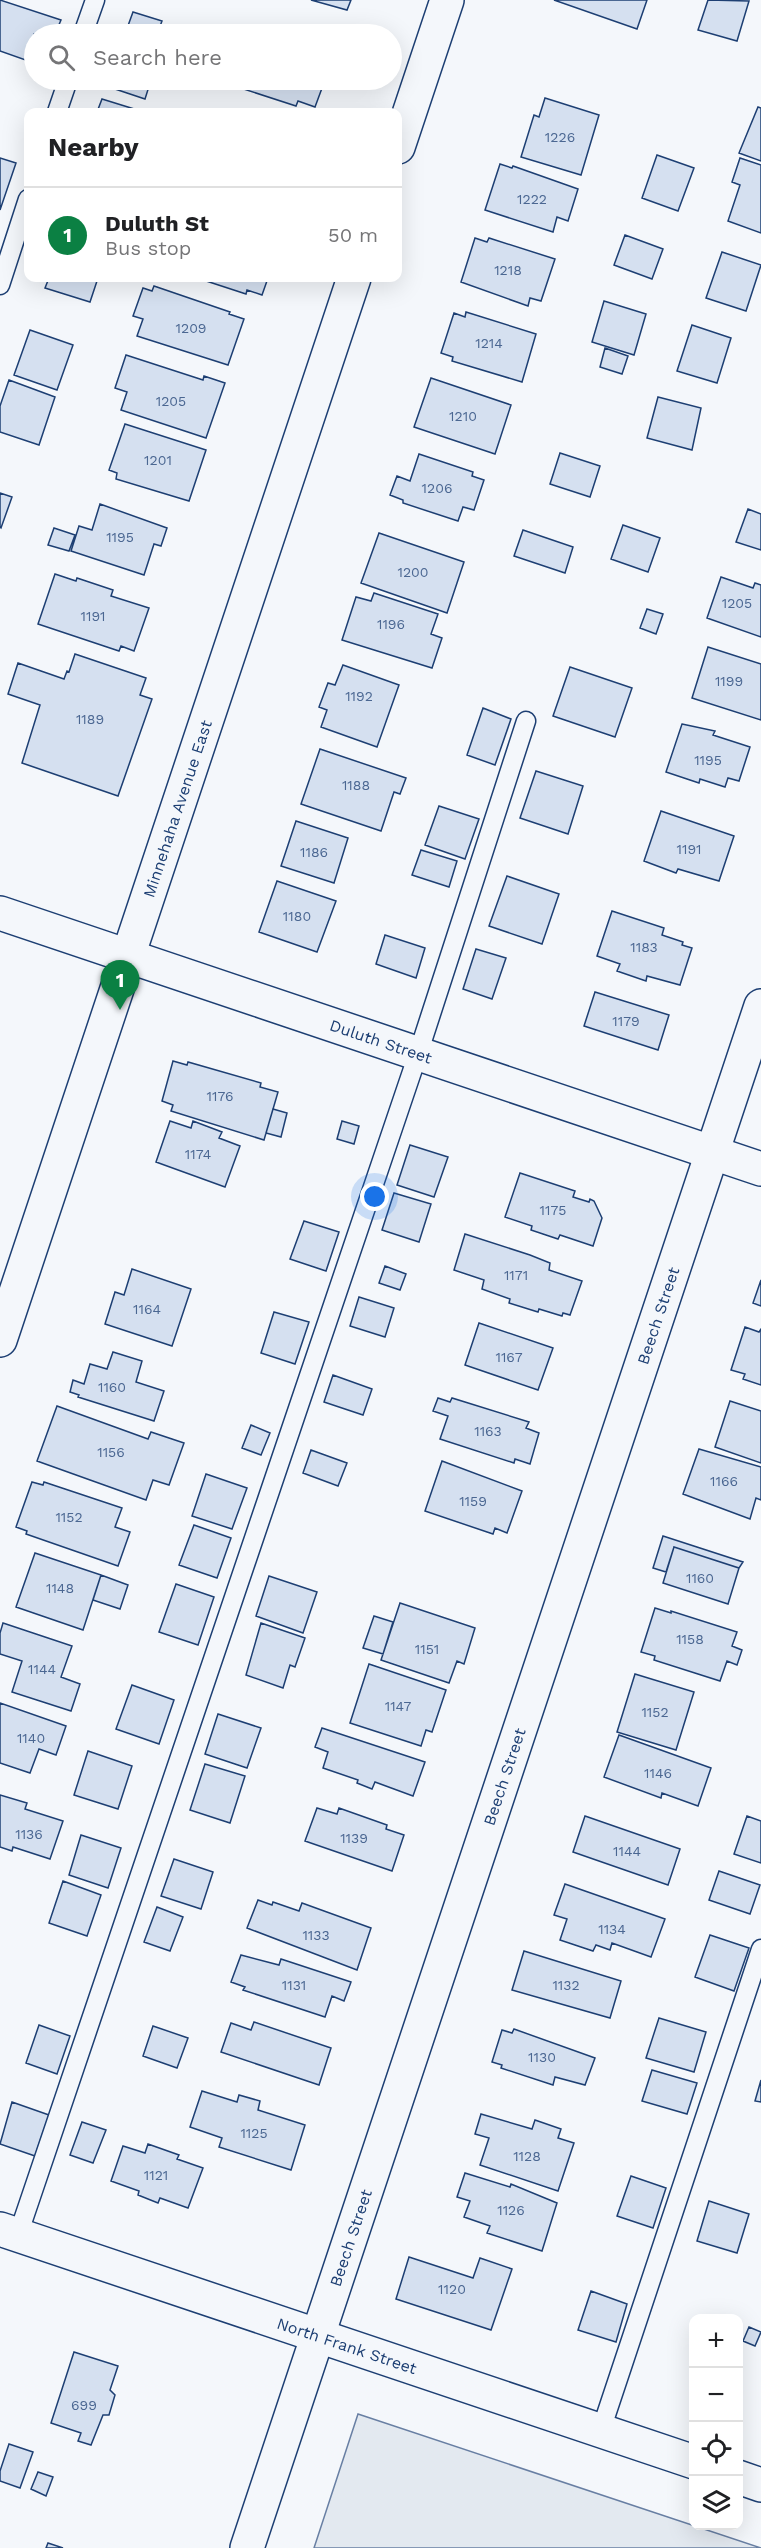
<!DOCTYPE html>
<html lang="en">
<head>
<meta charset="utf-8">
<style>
	body { margin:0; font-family:"Work Sans",sans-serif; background:#f6f6f6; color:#202124 }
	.controls { position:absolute; right:18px; bottom:18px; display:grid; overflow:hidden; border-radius:12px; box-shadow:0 6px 24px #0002 }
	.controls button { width:54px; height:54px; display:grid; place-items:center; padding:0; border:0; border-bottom:2px solid #e0e0e0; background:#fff; color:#202124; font:30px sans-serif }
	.you { position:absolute; left:375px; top:1197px; width:21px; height:21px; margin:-15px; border:4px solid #fff; border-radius:50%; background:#1a73e8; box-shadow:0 0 0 9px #1a73e833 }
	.badge { display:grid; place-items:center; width:39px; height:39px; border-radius:50%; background:#0b8043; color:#fff; font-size:20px; font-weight:700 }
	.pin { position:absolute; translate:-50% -50px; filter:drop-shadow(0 2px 3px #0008) }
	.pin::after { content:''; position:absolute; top:32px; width:21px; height:18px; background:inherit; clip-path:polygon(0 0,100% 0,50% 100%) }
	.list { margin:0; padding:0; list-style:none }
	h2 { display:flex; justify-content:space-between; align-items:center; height:78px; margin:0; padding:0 24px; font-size:26px }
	h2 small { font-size:20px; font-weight:400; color:#757577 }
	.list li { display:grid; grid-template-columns:39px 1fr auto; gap:18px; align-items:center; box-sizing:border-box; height:96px; padding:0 24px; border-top:2px solid #e0e0e0 }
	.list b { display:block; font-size:22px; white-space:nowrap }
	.list p { margin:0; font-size:20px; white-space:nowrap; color:#757577 }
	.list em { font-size:20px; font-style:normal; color:#757577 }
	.icon { flex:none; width:33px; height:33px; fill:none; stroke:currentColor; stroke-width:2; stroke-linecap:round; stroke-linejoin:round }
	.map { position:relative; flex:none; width:761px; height:2548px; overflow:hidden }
	.search { position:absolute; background:#fff; box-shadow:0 6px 24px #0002; left:24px; top:24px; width:378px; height:66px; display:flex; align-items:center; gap:15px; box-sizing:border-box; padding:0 21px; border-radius:33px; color:#757577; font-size:22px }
	.panel { position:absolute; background:#fff; box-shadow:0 6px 24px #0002; left:24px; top:108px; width:378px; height:174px; border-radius:12px }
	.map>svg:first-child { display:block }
</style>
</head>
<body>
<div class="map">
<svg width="761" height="2548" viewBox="0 0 761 2548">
	<rect width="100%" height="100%" fill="#f4f7fb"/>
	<path fill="#e3e9f0" stroke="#687fa3" stroke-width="1.5" d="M358,2414L761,2548H314Z"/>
	<path fill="#d5e0f0" stroke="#1d3f73" stroke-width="1.5" d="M0,0L61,20L55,34H34V63L0,51Z
		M311,0H351L347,10Z
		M554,0H647L637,29Z
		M708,0L749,1L737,41L698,30Z
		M133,12L162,21L157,34H125Z
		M105,80H151L145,99L103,85Z
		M226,80H325L315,107L298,101L296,106L225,83Z
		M545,98L599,115L581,175L521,157L534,115L539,117Z
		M102,99L144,112H97Z
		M758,107L761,108V161L739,153Z
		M657,155L694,168L678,211L642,198Z
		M0,158L16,163L0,210Z
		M740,158L761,165V233L728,221L740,185L732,182Z
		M500,164L512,168L513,166L578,189L568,221L557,217L553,232L485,210Z
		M625,235L663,249L652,279L614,265Z
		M475,238L487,242L489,238L555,259L541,301L530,298L528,306L461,282Z
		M722,252L761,265L746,311L706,298Z
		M49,278H98L90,302L45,288Z
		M197,278H268L262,295L247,290L246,294Z
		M154,286L230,312L229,314L244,319L228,365L137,336L143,319L133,316L143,288L152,291Z
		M604,301L646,314L634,355L592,342Z
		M466,312L536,334L522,382L452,361L453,357L441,353L454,313L465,317Z
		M692,325L731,338L717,383L677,371Z
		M30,330L73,345L57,390L14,375Z
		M605,348L628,356L622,374L600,367Z
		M126,355L203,380L204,376L225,383L206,438L121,410L127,392L115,388Z
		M431,378L511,405L495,454L414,427Z
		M9,380L55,397L39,445L0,432V406Z
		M658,397L701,408L692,450L647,438Z
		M125,424L206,450L189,501L116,479L117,473L109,470Z
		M560,453L600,466L590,497L550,484Z
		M419,454L473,472L472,476L484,480L474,510L463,507L458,521L403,503V500L390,495L397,476L410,481Z
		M0,493L12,497L1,528L0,527Z
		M100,504L167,528L161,546L154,544L144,575L71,551L79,526L92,530Z
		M748,509L761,514V550L736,542Z
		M623,525L660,538L648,572L611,559Z
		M54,528L75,535L69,551L48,545Z
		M523,530L573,547L565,573L514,556Z
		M379,533L464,562L447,613L361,583Z
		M55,574L76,581L77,578L113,590L111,596L149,608L134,651L121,646L119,651L38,624Z
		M721,577L753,588L755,583L761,585V637L707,618Z
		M374,593L438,614L431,634L442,638L432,668L342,640L356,597L371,601Z
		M647,609L663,614L656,634L640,628Z
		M708,647L761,664V720L692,698Z
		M75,654L146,678L140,695L152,699L118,796L22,763L40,705L8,694L18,663L64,679L67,671L69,672Z
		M343,665L399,685L377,747L321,727L327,710L319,707L328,683L335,685Z
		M570,667L632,688L615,737L553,716Z
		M483,708L511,719L495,765L467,755Z
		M682,724L715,731L713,735L750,747L739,781L728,778L725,787L700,779L699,783L666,772Z
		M320,749L406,778L400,794L394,792L381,831L301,804Z
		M536,771L583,786L568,834L520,818Z
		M439,806L479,819L465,859L425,845Z
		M661,811L734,836L719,881L678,869L676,873L644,861Z
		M296,821L348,838L334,883L281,866Z
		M421,850L457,861L449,887L412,875Z
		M507,876L559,894L542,944L489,926Z
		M277,881L336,901L317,952L259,932Z
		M612,911L664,928L662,935L683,942L682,945L692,948L680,985L647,976L646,981L617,971L620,964L597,956Z
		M385,935L425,948L416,978L376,964Z
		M476,949L506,958L492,999L463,989Z
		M595,992L669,1015L658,1050L584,1026Z
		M173,1061L187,1065L188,1062L261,1083L260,1087L278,1092L264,1140L171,1111L173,1105L162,1101Z
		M273,1109L287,1113L281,1137L266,1133Z
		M170,1121L191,1128L193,1121L222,1132L219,1138L240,1146L225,1187L156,1162Z
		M342,1121L359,1126L354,1144L337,1139Z
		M410,1145L448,1157L434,1197L397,1185Z
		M520,1173L575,1191L573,1197L589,1202L590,1199L594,1201L602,1218L593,1246L560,1235L558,1239L531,1230L532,1226L505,1217Z
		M394,1193L431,1204L419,1242L382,1230Z
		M304,1221L339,1232L326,1271L290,1259Z
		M465,1234L530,1255L550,1263L549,1270L582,1281L570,1315L563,1313L562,1316L539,1309L538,1312L509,1303L510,1299L482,1289L484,1280L454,1270Z
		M385,1266L406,1274L400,1290L379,1283Z
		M132,1269L191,1289L172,1346L105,1324L115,1292L124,1295Z
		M761,1280V1306L753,1303Z
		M359,1297L394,1308L385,1337L350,1326Z
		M274,1312L309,1322L295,1364L261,1353Z
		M479,1323L553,1348L538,1390L465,1365Z
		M745,1327L759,1332L761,1329V1385L743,1379L745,1374L731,1370Z
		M113,1352L142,1361L136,1382L164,1391L154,1421L78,1397L79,1395L70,1392L73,1380L84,1384L90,1364L107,1369Z
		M333,1375L372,1389L363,1415L324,1402Z
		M438,1398L450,1402L452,1398L529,1422L526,1428L539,1433L530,1464L515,1459L514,1463L440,1439L448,1416L433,1411Z
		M730,1401L761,1411V1463L715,1447Z
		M57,1406L148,1439L151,1432L184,1443L169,1485L153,1480L146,1500L37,1461Z
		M251,1425L270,1433L261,1455L242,1448Z
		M699,1449L761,1467V1500L756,1498L750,1519L683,1494Z
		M311,1450L347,1463L338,1486L303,1473Z
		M442,1461L522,1491L507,1533L495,1528L493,1534L425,1511Z
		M206,1474L247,1488L232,1529L192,1516Z
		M32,1482L43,1485L44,1482L122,1508L115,1527L130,1532L118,1566L26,1534L27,1531L16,1527Z
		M194,1525L231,1538L217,1578L179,1565Z
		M663,1536L743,1562L739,1568L674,1547L666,1572L653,1568Z
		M674,1547L739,1568L728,1604L663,1583Z
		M35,1553L101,1575L83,1630L16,1607Z
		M101,1575L128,1585L120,1609L93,1600Z
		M269,1576L317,1592L303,1633L256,1616Z
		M176,1584L214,1597L198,1645L159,1632Z
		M400,1603L475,1628L464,1664L457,1661L449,1683L381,1660Z
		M655,1608L671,1613V1611L737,1632L732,1646L742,1650L737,1665L727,1661L720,1681L654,1660L655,1656L641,1652Z
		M374,1616L393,1622L383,1654L363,1648Z
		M3,1623L72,1646L61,1677L80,1684L71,1711L12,1692L22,1661L0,1654V1633Z
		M261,1623L305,1638L295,1667L290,1665L283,1688L246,1675Z
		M369,1664L446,1690L432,1732L426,1730L421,1746L350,1723Z
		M635,1674L694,1692L676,1750L617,1732Z
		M132,1685L174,1700L159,1744L116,1729Z
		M0,1703L66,1726L56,1755L39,1749L30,1773L0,1763Z
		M218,1714L261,1728L247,1768L205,1754Z
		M322,1728L425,1762L413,1796L375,1782L372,1789L357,1783L358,1780L323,1768L328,1752L315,1747Z
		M619,1735L711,1768L698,1806L662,1793L661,1798L604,1777Z
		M88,1751L132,1766L118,1809L74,1795Z
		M205,1764L245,1776L230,1823L190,1810Z
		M0,1795L27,1803L25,1809L63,1821L50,1859L13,1847L12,1851L0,1847Z
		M317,1808L337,1814L339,1808L387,1825L386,1829L404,1835L392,1871L305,1841Z
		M585,1816L680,1849L668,1885L573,1852Z
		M747,1816L761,1821V1863L734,1854Z
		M81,1835L121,1848L108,1888L69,1875Z
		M174,1859L213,1872L201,1909L161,1896Z
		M719,1871L760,1885L750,1914L709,1900Z
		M63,1881L101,1895L87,1936L49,1923Z
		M565,1884L665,1919L651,1957L612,1943L610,1950L596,1945L593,1951L560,1940L567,1919L554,1915Z
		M258,1900L272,1905L273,1902L299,1911L302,1903L371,1928L357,1970L247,1928Z
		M157,1907L183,1917L170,1951L144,1942Z
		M710,1935L749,1948L734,1991L695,1977Z
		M524,1951L621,1981L610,2018L512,1990Z
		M241,1955L279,1965L281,1959L351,1982L344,2001L332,1996L325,2017L243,1990L245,1987L231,1982Z
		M659,2018L706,2032L694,2072L646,2058Z
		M254,2022L331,2048L319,2085L221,2052L231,2023L251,2030Z
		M39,2025L70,2036L57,2074L26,2063Z
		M153,2026L188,2038L177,2068L143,2056Z
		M514,2029L595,2058L585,2085L555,2077L553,2085L501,2068L502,2065L492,2062L502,2030L512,2033Z
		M652,2070L697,2083L687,2114L642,2101Z
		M761,2080V2102L755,2101Z
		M202,2091L237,2102L239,2095L260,2101L258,2110L305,2125L291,2170L219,2147L222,2138L190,2127Z
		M12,2102L49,2115L35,2156L0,2144Z
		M481,2114L532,2129L535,2120L561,2129L558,2138L574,2143L558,2191L480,2165L489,2138L475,2134Z
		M82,2122L106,2130L93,2163L70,2155Z
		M148,2144L179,2155L177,2159L203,2168L188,2208L160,2198L158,2203L138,2195L139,2191L111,2181L123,2146L145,2153Z
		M465,2173L510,2187L511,2184L557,2203L542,2251L487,2233L490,2226L464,2217L470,2201L457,2197Z
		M631,2176L666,2188L653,2228L617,2216Z
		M709,2201L749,2214L737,2253L697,2241Z
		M409,2257L473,2278L480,2258L512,2269L491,2330L396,2299Z
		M591,2291L627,2304L616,2342L578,2330Z
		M749,2327L761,2332L755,2346L743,2341Z
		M74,2352L118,2366L110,2390L115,2395L109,2415H103L91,2445L78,2441L81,2433L51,2423Z
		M9,2444L33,2452L20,2488L0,2481V2471Z
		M38,2472L53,2477L46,2496L31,2489Z
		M48,2543L63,2548H46Z"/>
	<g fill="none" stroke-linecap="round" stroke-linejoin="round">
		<g stroke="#1d3f73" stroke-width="21">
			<path id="service" d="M83,34L95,0
				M57,112L68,80
				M0,285L28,199
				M18,2235L418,1054L526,721
				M601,2430L761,1949"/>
		</g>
		<g stroke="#1d3f73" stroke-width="36">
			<g id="minor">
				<path id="s1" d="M0,913L761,1169"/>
				<path id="s2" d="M0,2229L694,2462"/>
				<path d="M738,2477L761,2485"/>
				<path id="s3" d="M247,2548L761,1006"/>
			</g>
		</g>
		<g stroke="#1d3f73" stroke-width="36">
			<g id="secondary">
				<path d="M398,147L447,0"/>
				<path id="s4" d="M0,1340L354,278"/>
			</g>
		</g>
		<use href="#service" stroke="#f4f7fb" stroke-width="18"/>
		<use href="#minor" stroke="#f4f7fb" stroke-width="33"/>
		<use href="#secondary" stroke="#f4f7fb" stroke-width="33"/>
	</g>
	<g text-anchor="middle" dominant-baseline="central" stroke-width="4.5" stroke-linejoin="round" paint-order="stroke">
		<g font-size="14" fill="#4b6792">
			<text x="560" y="137">1226</text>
			<text x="532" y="199">1222</text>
			<text x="508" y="270">1218</text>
			<text x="191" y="328">1209</text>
			<text x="489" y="343">1214</text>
			<text x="171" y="401">1205</text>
			<text x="463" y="416">1210</text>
			<text x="158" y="460">1201</text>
			<text x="437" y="488">1206</text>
			<text x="120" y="537">1195</text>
			<text x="413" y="572">1200</text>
			<text x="737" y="603">1205</text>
			<text x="93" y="616">1191</text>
			<text x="391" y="624">1196</text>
			<text x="729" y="681">1199</text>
			<text x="359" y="696">1192</text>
			<text x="90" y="719">1189</text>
			<text x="708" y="760">1195</text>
			<text x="356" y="785">1188</text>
			<text x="689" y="849">1191</text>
			<text x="314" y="852">1186</text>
			<text x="297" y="916">1180</text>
			<text x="644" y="947">1183</text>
			<text x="626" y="1021">1179</text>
			<text x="220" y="1096">1176</text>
			<text x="198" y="1154">1174</text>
			<text x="553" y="1210">1175</text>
			<text x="516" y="1275">1171</text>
			<text x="147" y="1309">1164</text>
			<text x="509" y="1357">1167</text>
			<text x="112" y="1387">1160</text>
			<text x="488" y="1431">1163</text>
			<text x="111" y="1452">1156</text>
			<text x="724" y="1481">1166</text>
			<text x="473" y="1501">1159</text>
			<text x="69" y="1517">1152</text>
			<text x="700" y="1578">1160</text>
			<text x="60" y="1588">1148</text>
			<text x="690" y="1639">1158</text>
			<text x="427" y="1649">1151</text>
			<text x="42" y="1669">1144</text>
			<text x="398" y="1706">1147</text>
			<text x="655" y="1712">1152</text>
			<text x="31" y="1738">1140</text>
			<text x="658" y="1773">1146</text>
			<text x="29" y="1834">1136</text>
			<text x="354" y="1838">1139</text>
			<text x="627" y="1851">1144</text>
			<text x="612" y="1929">1134</text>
			<text x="316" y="1935">1133</text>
			<text x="294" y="1985">1131</text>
			<text x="566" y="1985">1132</text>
			<text x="542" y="2057">1130</text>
			<text x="254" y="2133">1125</text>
			<text x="527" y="2156">1128</text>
			<text x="156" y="2175">1121</text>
			<text x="511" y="2210">1126</text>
			<text x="452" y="2289">1120</text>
			<text x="84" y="2405">699</text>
		</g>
		<g font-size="16" fill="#1d3f73" stroke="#f4f7fb">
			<text stroke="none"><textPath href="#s4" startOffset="560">Minnehaha Avenue East</textPath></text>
			<text stroke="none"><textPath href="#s1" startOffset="402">Duluth Street</textPath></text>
			<text stroke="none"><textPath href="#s3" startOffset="1299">Beech Street</textPath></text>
			<text stroke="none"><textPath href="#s3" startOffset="813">Beech Street</textPath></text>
			<text stroke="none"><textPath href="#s3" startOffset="327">Beech Street</textPath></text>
			<text stroke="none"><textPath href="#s2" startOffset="366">North Frank Street</textPath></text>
		</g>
	</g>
</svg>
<div class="controls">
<button>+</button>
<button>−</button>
<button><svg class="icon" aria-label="locate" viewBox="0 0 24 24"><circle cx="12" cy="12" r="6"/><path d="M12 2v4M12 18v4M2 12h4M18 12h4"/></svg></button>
<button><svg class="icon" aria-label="layers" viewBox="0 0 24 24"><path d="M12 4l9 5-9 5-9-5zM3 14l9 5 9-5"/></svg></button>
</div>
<div class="you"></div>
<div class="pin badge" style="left:120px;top:1010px">1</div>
<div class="search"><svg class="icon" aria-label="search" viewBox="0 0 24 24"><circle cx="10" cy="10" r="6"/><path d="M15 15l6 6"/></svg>Search here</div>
<section class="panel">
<h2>Nearby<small></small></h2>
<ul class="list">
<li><span class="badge">1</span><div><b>Duluth St</b><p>Bus stop</p></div><em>50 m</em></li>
</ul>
</section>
</div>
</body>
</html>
